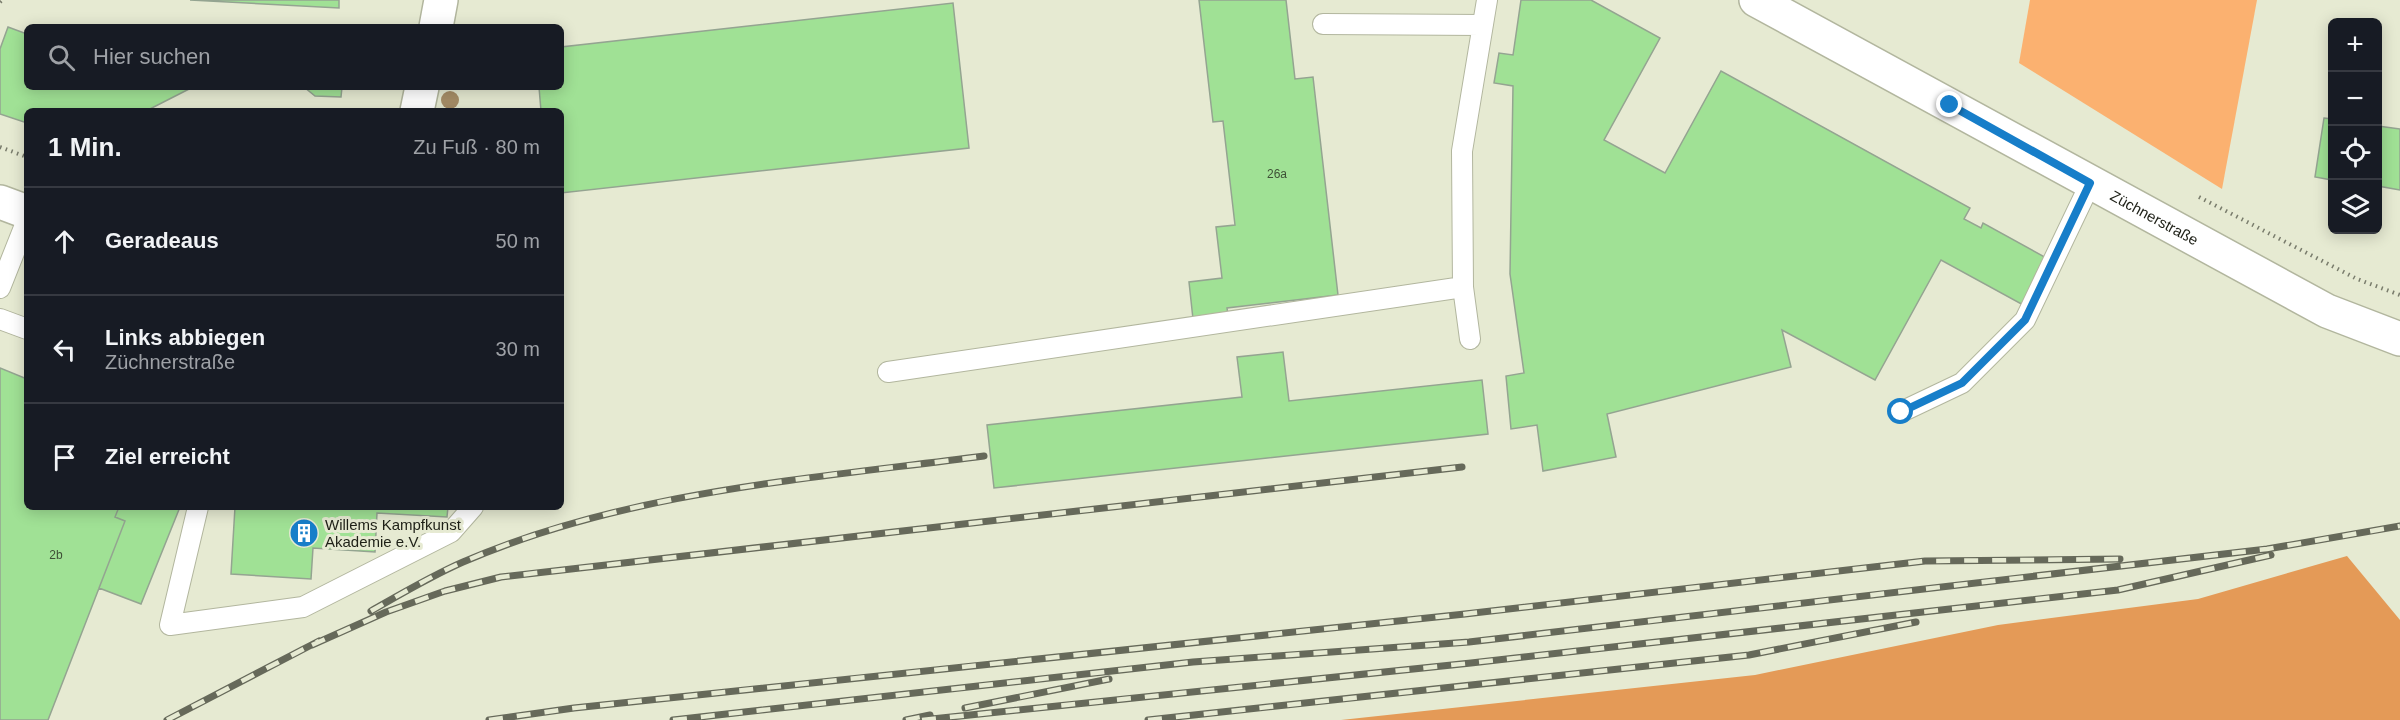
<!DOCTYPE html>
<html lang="de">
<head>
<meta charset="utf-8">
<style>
	body { margin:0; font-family:Arial,sans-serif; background:#20242c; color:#f1f3f6 }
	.controls { position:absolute; right:18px; top:18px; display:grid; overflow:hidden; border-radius:9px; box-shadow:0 3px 15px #0003 }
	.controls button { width:54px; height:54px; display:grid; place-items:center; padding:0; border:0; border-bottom:2px solid #363941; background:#171b24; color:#f1f3f6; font:30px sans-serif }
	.stop { position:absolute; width:18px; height:18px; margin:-14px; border:4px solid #177ec9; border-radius:50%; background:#fff }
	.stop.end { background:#177ec9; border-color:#fff; box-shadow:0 2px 6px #0008 }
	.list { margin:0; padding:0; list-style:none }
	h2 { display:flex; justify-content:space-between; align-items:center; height:78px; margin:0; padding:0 24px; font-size:26px }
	h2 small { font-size:20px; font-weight:400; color:#9ea1a6 }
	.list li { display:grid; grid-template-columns:39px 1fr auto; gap:18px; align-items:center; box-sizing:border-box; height:108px; padding:0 24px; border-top:2px solid #363941 }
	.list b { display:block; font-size:22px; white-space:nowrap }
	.list p { margin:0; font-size:20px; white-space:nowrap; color:#9ea1a6 }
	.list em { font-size:20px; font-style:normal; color:#9ea1a6 }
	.icon { flex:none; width:33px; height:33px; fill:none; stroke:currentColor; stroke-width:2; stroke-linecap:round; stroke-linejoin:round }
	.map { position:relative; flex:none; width:2400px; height:720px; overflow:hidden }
	.search { position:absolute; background:#171b24; box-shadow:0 3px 15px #0003; left:24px; top:24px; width:540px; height:66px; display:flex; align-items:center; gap:15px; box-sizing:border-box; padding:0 21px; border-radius:9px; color:#9ea1a6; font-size:22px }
	.panel { position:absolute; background:#171b24; box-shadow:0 3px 15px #0003; left:24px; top:108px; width:540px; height:402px; border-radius:9px }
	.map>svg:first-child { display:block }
</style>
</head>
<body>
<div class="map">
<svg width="2400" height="720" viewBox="0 0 2400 720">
	<rect width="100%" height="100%" fill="#e6ead2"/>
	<path fill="#fbb170" d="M2030,0H2257L2222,189L2019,63Z"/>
	<path fill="#e49a57" d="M2347,556L2400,620V720H1341L1755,675L1998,625L2198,599Z"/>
	<path fill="#a0e195" stroke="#94a491" stroke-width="1.5" d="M190,0H339V8Z
		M1199,0H1286L1295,79L1313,77L1338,295L1227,308L1228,315L1193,319L1189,282L1222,278L1216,227L1235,225L1223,121L1213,122Z
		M1521,0H1591L1660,38L1604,140L1665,173L1721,71L1970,208L1964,219L1981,228L1983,223L2050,260L2025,306L1941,260L1875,380L1782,330L1791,367L1607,414L1616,457L1543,471L1537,425L1511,429L1506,376L1524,373L1510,274L1513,86L1494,83L1499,53L1513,55Z
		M953,3L969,148L561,193V111H541L539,87H561V47Z
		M8,27L27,34V87H193L146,111H27V123L0,114V49Z
		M304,87H342L341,97L315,96Z
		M2324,118L2332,119V180L2315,177Z
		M2378,126L2400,129V190L2378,186Z
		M1283,352L1289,401L1482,380L1488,434L994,488L987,425L1242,397L1237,357Z
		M0,368L27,379V507H119L115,517L125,521L48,720H0Z
		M119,507H180L141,604L99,588L125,521L115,517Z
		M235,507H448L447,517L377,513L375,552L313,548L311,579L231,574Z"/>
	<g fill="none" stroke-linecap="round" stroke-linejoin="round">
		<g stroke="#b2b69e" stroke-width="22">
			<path id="lane" d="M1323,24L1482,25
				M0,288L27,220
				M0,319L27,329
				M1470,339L1463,287L1462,151L1487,0
				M888,372L1463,287
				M1901,412L1962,383L2025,320L2090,184
				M198,507L170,625L303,607L451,532L473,507"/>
		</g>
		<g stroke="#b2b69e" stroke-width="36">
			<path id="street" d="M436,27L441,0
				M417,111L422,87
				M0,202L27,212"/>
		</g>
		<g stroke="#b2b69e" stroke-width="36">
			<g id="secondary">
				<path id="s1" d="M1756,0L2327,311L2400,339"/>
			</g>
		</g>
		<path stroke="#797c6c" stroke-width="4" stroke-dasharray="1.5 4.5" stroke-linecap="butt" d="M0,2L2,0
			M0,147L27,157
			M2199,197L2357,279L2400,295"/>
		<use href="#lane" stroke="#fff" stroke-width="20"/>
		<use href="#street" stroke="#fff" stroke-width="33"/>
		<use href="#secondary" stroke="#fff" stroke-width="33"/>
		<g stroke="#66695a" stroke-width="7">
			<path id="rail" d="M371,611C401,594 431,576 463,562C627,491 809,479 984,456
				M312,645L386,612L445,591L501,577L1462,467
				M965,708L1109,679
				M167,720L319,641
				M489,720L574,708L1465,614L1925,561L2120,559
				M673,720L1193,662L1469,642L2267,549L2400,526
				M906,720L930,715
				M922,720L1471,663L2118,590L2271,555
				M1148,720L1749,655L1916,622"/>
		</g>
		<use href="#rail" stroke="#e6ead2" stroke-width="4.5" stroke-dasharray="14" stroke-linecap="butt"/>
	</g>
	<circle fill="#a78e67" cx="450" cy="100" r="9"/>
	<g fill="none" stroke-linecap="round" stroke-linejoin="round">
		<path stroke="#177ec9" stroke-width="8" d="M1901,412L1962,383L2025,320L2090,183L1950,105"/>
	</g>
	<defs>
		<g id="building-disc" transform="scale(1.5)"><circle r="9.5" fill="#177ec9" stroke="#e6ead2"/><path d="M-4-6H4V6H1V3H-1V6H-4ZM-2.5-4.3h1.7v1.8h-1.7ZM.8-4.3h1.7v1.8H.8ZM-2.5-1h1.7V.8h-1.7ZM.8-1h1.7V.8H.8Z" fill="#fff"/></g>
	</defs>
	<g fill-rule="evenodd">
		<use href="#building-disc" x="304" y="533"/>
	</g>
	<g text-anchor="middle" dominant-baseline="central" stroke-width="6" stroke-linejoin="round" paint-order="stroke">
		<g font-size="12" fill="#3e5036">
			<text x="1277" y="174">26a</text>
			<text x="56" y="555">2b</text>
		</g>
		<g font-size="15" fill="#1e2017" stroke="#e6ead2">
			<text stroke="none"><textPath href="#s1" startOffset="454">Züchnerstraße</textPath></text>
		</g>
		<g font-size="15" fill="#1e2017" stroke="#e6ead2" text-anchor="start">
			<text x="325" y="524">Willems Kampfkunst<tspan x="325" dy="17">Akademie e.V.</tspan></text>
		</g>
	</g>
</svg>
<div class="controls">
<button>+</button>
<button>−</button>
<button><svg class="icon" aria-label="locate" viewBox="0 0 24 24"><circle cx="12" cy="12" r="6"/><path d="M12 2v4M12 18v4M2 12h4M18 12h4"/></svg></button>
<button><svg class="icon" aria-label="layers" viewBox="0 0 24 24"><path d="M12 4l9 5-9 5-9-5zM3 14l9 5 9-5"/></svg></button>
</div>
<div class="stop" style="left:1901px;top:412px"></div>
<div class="stop end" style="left:1950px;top:105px"></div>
<div class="search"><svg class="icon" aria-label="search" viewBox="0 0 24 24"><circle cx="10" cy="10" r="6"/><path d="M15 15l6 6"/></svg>Hier suchen</div>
<section class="panel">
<h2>1 Min.<small>Zu Fuß · 80 m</small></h2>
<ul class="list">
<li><svg class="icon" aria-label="ahead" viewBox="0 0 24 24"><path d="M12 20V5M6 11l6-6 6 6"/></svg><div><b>Geradeaus</b></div><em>50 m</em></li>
<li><svg class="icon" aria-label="left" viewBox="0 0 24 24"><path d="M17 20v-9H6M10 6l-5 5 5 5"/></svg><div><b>Links abbiegen</b><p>Züchnerstraße</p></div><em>30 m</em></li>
<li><svg class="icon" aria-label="arrive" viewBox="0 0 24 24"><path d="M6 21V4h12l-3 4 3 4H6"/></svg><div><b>Ziel erreicht</b></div></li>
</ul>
</section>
</div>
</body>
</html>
